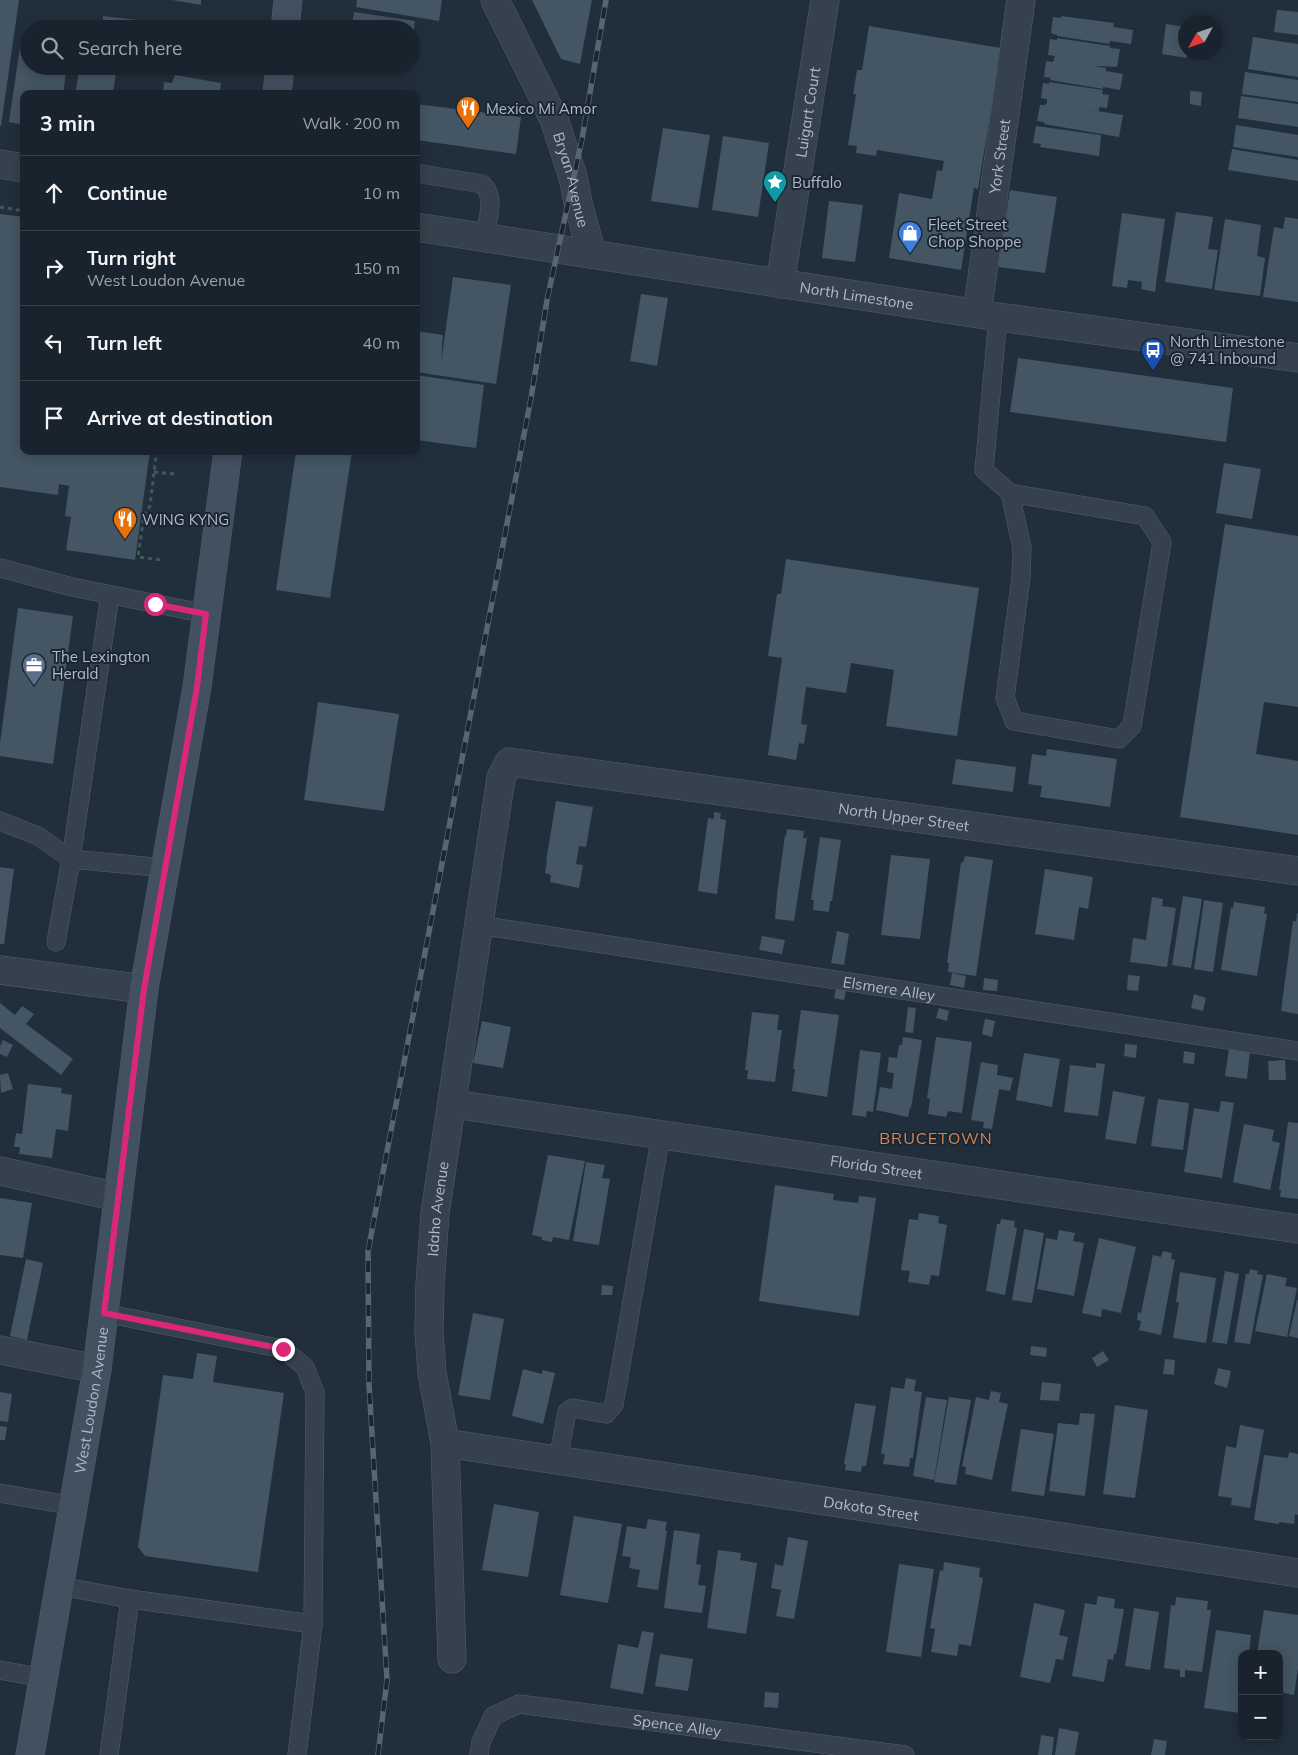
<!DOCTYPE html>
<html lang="en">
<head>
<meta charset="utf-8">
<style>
	body { margin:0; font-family:Mulish,sans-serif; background:#222b35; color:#f1f3f6 }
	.controls { position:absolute; right:15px; bottom:15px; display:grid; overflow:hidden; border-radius:10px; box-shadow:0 2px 12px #0003 }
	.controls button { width:45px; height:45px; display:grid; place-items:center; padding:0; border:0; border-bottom:1px solid #374049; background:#19232d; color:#f1f3f6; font:25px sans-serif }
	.compass { position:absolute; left:1178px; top:15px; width:45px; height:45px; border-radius:50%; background:#19232d; box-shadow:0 2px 12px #0003; rotate:230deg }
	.stop { position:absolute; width:15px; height:15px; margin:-11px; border:4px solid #db2777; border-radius:50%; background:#fff }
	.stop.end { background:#db2777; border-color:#fff; box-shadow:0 1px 5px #0008 }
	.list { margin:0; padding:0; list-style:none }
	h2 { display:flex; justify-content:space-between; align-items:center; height:65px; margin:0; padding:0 20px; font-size:21px }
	h2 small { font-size:16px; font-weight:400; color:#9fa4aa }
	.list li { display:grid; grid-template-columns:32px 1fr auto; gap:15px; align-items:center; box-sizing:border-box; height:75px; padding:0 20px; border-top:1px solid #374049 }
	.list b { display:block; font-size:19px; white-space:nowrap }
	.list p { margin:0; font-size:16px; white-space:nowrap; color:#9fa4aa }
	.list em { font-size:16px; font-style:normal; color:#9fa4aa }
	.icon { flex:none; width:28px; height:28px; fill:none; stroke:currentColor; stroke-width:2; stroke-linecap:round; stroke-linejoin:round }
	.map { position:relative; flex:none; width:1298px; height:1755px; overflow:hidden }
	.search { position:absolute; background:#19232d; box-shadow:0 2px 12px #0003; left:20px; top:20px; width:400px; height:55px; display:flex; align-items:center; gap:12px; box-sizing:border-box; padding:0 18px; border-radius:28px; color:#9fa4aa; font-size:19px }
	.panel { position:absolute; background:#19232d; box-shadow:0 2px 12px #0003; left:20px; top:90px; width:400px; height:365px; border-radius:10px }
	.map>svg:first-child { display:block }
</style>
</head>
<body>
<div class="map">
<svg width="1298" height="1755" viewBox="0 0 1298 1755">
	<rect width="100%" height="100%" fill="#212f3c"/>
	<path fill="#445563" d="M0,0H19L1,126H0Z
		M172,0H201V5Z
		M357,0H442L439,21L356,7Z
		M532,0H592L580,64L561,59Z
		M1277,10L1298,12V35L1274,32Z
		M354,12L415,21L412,42L411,29H351Z
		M103,16L146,21L145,29H102Z
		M1061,16L1114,23L1113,27L1133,30L1131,44L1110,41L1109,44L1057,36V35L1051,33L1053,17L1061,18Z
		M1166,24L1186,27L1187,58L1162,54Z
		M869,26L1001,48L978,189L974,188L961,270L889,258L899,193L932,199L937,170L942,171L944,161L877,150L876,156L856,153L857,146L848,145L856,94H853L857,70H862Z
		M1253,37L1298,44V77L1248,69Z
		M1057,38L1110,46V48L1120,49L1117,67L1093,66L1106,68V71L1123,74L1120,90L1103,87V89L1050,80L1051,78L1044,77L1046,61L1053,62L1055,56L1048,55L1050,39L1057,40Z
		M21,40L29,41V66H67L63,94H24V125L9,122Z
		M80,66H117L113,94H75Z
		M1245,72L1298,80V102L1242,94Z
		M175,75L221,83L220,94H163L164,82L172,83Z
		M1049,82L1103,90L1102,94L1109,95L1107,108L1099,107V111L1066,106L1123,115L1119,137L1044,124V122L1037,121L1040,105H1045L1047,103V99L1041,98L1043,83L1049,84Z
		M1190,91L1202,92L1201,106L1190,104Z
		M1241,96L1298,104V127L1238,118Z
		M416,104L521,117L516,154L416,140Z
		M1236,125L1298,135V157L1233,147Z
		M1036,126L1101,135L1099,156L1040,147L1041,144L1033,143Z
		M663,128L710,135L698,208L651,201Z
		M723,136L769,143L758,217L712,210Z
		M1232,149L1298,160V181L1228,170Z
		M1010,190L1057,197L1045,273L998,267Z
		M829,201L863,205L855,262L822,258Z
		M1176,212L1213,217L1208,249L1218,250L1212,289L1165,282Z
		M1122,213L1165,219L1155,292L1141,289L1142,282L1128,280L1127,288L1112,286Z
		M0,214L24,217V451H150L135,560L66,550L71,517L65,516L69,486L59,484L58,495L0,487Z
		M1285,217L1298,219V302L1263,297L1274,227L1283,229Z
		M1225,219L1261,225L1257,256L1265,258L1260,296L1214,290Z
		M453,277L511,285L496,384L416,372V331L443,335L441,363Z
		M641,294L668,298L657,366L630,361Z
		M1018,358L1233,388L1226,442L1010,412Z
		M416,375L484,385L476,448L416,440Z
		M296,451H352L330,598L276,590Z
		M1224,463L1261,469L1252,519L1216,513Z
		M1225,524L1298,536V707L1264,702L1256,754L1298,761V835L1180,817Z
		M786,559L979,588L957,736L886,726L894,670L851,663L846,693L806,687L801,724L807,725L804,744L799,743L796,760L768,755L782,658L768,656L777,594H781Z
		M18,608L73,616L53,764L0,756V743Z
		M318,702L399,714L384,811L304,800Z
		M1047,749L1117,759L1110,807L1040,797L1042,786L1028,784L1032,754L1046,756Z
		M956,759L1016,767L1013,792L952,784Z
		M556,801L593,807L586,847L579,846L576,864L583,865L579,888L550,882L551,875L545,873L547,861H546Z
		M714,812L721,813L720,819L726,820L717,894L698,891L708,818L714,819Z
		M787,829L804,831L803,838H807L794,921L775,919L777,894L785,835L786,836Z
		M820,837L841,840L832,901H830L829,912L813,910L814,900H811Z
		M891,855L930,859L920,939L881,935Z
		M965,856L993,860L976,976L948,972L949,963H947L961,862L963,863Z
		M0,867L14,869L4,944H0Z
		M1045,869L1093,877L1088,909L1079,907L1074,940L1035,934Z
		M1183,896L1202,899L1191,968L1172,965Z
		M1152,897L1163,899L1162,906L1176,908L1167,967L1130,962L1133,938L1146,940Z
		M1204,900L1223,903L1213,972L1194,969Z
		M1234,902L1265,907L1264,914H1267L1257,976L1221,970L1231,908H1233Z
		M1297,913L1298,914V1014L1281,1011L1293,921H1296Z
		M837,931L849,934L844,965L831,963Z
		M762,936L785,940L782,954L759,950Z
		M952,973L966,976L964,988L950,985Z
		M1128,975L1140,976L1138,991L1127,990Z
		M984,978L998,980L997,991L983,990Z
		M836,988L846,990L844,1000L834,998Z
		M1194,994L1206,998L1203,1011L1191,1008Z
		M0,1003L15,1015L22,1006L34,1014L26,1024L73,1059L61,1075L0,1028Z
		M908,1007L916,1008L913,1033L905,1032Z
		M939,1008L949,1011L947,1021L936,1018Z
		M801,1010L839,1015L827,1097L792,1091L795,1069H793Z
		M752,1012L779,1015L777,1030H782L775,1082L747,1079L748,1070H745Z
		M985,1019L995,1021L992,1037L982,1034Z
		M482,1021L511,1027L503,1068L473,1063Z
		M903,1037L922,1040L911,1108H910L908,1117L876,1110L880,1087L892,1089L894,1073L887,1072L889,1057L897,1058L899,1045H902Z
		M936,1037L972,1042L962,1113L948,1111L946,1117L928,1114L930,1099L927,1098Z
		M3,1040L13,1045L7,1057L0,1054V1046Z
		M1125,1044L1137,1045L1136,1058L1124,1056Z
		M1229,1048L1250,1051L1247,1079L1225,1076Z
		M860,1050L881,1053L873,1112L867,1111L866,1117L852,1115Z
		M1184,1051L1195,1053L1194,1064L1183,1063Z
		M1024,1053L1060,1059L1052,1107L1016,1100Z
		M1285,1060L1286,1080H1269L1268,1061Z
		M981,1062L998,1065L997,1075L1013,1078L1010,1091L999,1089L992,1129L983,1128L984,1122L971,1120Z
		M1096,1063L1105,1064L1098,1116L1064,1112L1070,1065L1096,1068Z
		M8,1073L13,1089L1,1093L0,1075Z
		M28,1084L62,1088L61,1093L72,1095L68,1131L56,1129L52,1158L19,1154L20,1147H14L16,1133L22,1134Z
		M1113,1091L1145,1097L1136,1144L1105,1139Z
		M1158,1099L1189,1103L1183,1150L1151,1146Z
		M1221,1101L1234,1103L1222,1178L1184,1172L1194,1108L1219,1112Z
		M1288,1122L1298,1123V1199L1280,1197L1281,1190H1279Z
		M1244,1124L1274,1130L1272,1141L1280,1143L1270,1190L1233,1182Z
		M548,1155L585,1161L569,1240L553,1237L552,1242L542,1240V1237L532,1235Z
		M586,1162L605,1165L602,1178L610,1179L599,1245L573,1241Z
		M775,1185L834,1194L833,1200L858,1203L859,1196L876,1198L859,1316L759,1301Z
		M0,1198L32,1203L23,1258L0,1255Z
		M919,1213L939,1216L938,1223L947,1225L939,1276L931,1275L929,1285L908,1282L910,1271L901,1270L909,1219L918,1220Z
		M1001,1219L1015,1221L1014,1227L1017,1228L1005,1295L986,1291L997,1224H1000Z
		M1024,1229L1044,1233L1032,1303L1012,1300Z
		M1059,1230L1075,1233L1073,1241L1084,1243L1074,1296L1037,1289L1046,1238L1057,1240Z
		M1099,1238L1136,1247L1121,1313L1102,1309L1101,1317L1082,1313Z
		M1163,1251L1172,1253L1171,1259L1175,1260L1161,1335L1139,1330L1141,1321L1137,1320L1138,1312L1141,1313L1153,1255L1161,1257Z
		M26,1259L43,1263L27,1340L10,1336Z
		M1250,1269L1258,1271L1257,1274L1263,1275L1250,1344L1234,1342L1246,1274H1249Z
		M1225,1271L1239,1274L1227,1344L1212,1342Z
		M1180,1272L1216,1278L1206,1343L1173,1338L1179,1302H1176Z
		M1267,1274L1287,1278L1285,1286L1297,1288L1287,1337L1255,1331Z
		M602,1285L613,1286L612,1295H601Z
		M1297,1300H1298V1338L1289,1336Z
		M473,1313L504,1319L490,1400L458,1395Z
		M1031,1346L1047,1348L1046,1357L1030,1355Z
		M1103,1351L1109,1360L1097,1367L1092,1358Z
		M197,1353L217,1356L213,1382L284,1393L258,1572L145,1556L138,1547L163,1375L193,1379Z
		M1165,1359L1175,1360L1174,1375L1163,1374Z
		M1218,1368L1231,1371L1227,1388L1214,1384Z
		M523,1369L542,1374V1370L555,1373L543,1424L512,1416Z
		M906,1378L916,1380L914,1391L922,1392L913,1458H910L909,1467L883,1464L885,1454H881L891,1387L904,1389Z
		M1042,1382L1061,1384L1059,1401L1040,1400Z
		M991,1391L1001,1393L999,1402L1008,1404L992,1480L965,1474L966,1467L962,1466L976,1397L989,1400Z
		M0,1392L12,1394L8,1422L0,1421Z
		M926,1397L947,1400L934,1480L913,1476Z
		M949,1397L971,1400L956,1485L934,1482Z
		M855,1403L876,1406L866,1466H862L861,1472L845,1470L846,1464H844Z
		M1115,1405L1148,1410L1135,1498L1103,1494Z
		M1080,1413L1095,1414L1085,1496L1049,1491L1058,1423L1079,1425Z
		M1240,1425L1264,1430L1250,1508L1231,1505L1232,1498L1218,1496L1226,1446L1236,1448Z
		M0,1426L7,1427L5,1440H0Z
		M1021,1429L1054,1434L1044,1496L1011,1491Z
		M1289,1452L1298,1454V1515L1295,1514L1294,1524L1279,1522V1524L1254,1520L1264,1455L1288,1458Z
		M494,1504L539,1512L528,1577L482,1570Z
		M574,1516L622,1524L608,1603L560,1595Z
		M648,1519L667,1522L665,1531H667L658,1590L637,1587L640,1570L629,1568L631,1557L622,1556L627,1526L646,1529Z
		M674,1530L700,1534L696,1564L701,1565L698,1585L706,1586L702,1613L664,1608Z
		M788,1537L808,1541L794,1619L776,1616L781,1590L771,1588L775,1564L783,1566Z
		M718,1550L741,1553L740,1560L757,1563L746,1634L707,1628Z
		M944,1562L980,1568L979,1577L983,1578L971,1646L959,1644L957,1656L931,1652L935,1629L930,1628L940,1570L943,1571Z
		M899,1564L934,1569L921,1657L886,1652Z
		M1098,1596L1115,1599L1114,1608L1124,1609L1116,1654H1114L1113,1660L1108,1659L1104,1682L1072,1676L1085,1603L1096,1605Z
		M1176,1597L1208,1601L1207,1610H1211L1202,1672L1185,1670V1677H1180V1670L1164,1668L1171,1605L1175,1606Z
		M1034,1603L1065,1610L1059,1635L1068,1637L1063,1660L1056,1659L1050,1683L1020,1677Z
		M1134,1608L1159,1612L1150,1670L1125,1666Z
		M1264,1610L1298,1615V1668L1294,1695L1279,1692V1654H1257Z
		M1216,1630L1251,1635L1249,1654H1242V1701L1240,1713L1204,1708Z
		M642,1631L654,1633L643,1694L610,1688L618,1644L638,1648Z
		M660,1654L693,1659L688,1691L655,1686Z
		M765,1692L779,1693L778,1708L764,1707Z
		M1059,1728L1079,1732L1075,1755H1055Z
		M1041,1735L1054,1737L1052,1755H1038Z
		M1154,1739L1167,1741L1165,1755H1151Z"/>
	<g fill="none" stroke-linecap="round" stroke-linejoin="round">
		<g stroke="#535e69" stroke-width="19">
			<g id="service">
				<path d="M416,173L482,184C497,198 487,221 484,238"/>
				<path d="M998,317L984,470L1010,493L1022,548L1021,577L1005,698L1014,721L1119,739L1132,726L1162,542L1145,516L1010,493"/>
				<path d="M0,568L72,587L207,614"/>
				<path d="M0,821L38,836L71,859L165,868"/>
				<path id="s1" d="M479,925L1298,1051"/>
				<path d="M56,942L71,859L110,595"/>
				<path d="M104,1313L283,1349L305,1367L315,1393L313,1624L297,1755"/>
				<path d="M558,1460L567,1412L573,1408L606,1414L614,1405L661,1134"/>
				<path d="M0,1493L74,1506"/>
				<path d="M60,1586L130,1599L109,1755"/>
				<path d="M130,1599L313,1624"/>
				<path d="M0,1670L44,1678"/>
				<path id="s2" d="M479,1755L481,1742L493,1716L519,1704L905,1755"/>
			</g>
		</g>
		<g stroke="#535e69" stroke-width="29">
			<g id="minor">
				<path id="s3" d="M780,284L825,0"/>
				<path id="s4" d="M977,313L1021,0"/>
				<path d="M0,970L144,989"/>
				<path id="s5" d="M453,1104L1298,1229"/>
				<path d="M0,1171L118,1197"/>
				<path d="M0,1350L97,1369"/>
				<path id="s6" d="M445,1443L1298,1573"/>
				<path id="s7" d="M452,1659L445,1443L432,1373L429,1332L430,1285L435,1213L501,778L509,762L1298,871"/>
			</g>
		</g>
		<g stroke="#535e69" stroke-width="29">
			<g id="tertiary">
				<path id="s8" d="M495,0L554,119L573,177L579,207L592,254"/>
				<path d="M0,164L24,168"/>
				<path id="s9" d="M416,227L998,317L1298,358"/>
			</g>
		</g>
		<g stroke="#535e69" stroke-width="29">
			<g id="secondary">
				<path d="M285,29L288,0"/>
				<path d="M277,94L280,66"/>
				<path id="s10" d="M30,1755L97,1369L144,989L197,687L228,451"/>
			</g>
		</g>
		<path stroke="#415959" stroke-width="3" stroke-dasharray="4 4" stroke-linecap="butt" d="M0,207L24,211
			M152,451L156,456L150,506L144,515L138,557L162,560
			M154,472L175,474"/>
		<use href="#service" stroke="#35414c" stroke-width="18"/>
		<use href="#minor" stroke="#35414c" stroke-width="28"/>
		<use href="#tertiary" stroke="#35414c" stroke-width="28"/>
		<use href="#secondary" stroke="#43505f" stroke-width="28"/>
		<g stroke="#576573" stroke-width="5.5">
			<path id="rail" d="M378,1755L387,1680L369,1385L368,1251L531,398L547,300L582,139L606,0"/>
		</g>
		<use href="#rail" stroke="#1a2630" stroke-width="4" stroke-dasharray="11" stroke-linecap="butt"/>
	</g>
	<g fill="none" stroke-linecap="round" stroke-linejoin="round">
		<path stroke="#db2777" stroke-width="6" d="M155,604L206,614L197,687L144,989L104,1313L283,1349"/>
	</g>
	<defs>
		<g id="restaurant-pin" transform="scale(1.25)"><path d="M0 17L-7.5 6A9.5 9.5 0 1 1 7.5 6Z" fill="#e8710a" stroke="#1a2630"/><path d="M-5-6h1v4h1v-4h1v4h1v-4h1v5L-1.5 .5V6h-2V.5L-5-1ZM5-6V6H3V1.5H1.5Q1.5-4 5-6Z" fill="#fff"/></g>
		<g id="sight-pin" transform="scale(1.25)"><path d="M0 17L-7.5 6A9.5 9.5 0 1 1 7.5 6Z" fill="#0f9aa8" stroke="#1a2630"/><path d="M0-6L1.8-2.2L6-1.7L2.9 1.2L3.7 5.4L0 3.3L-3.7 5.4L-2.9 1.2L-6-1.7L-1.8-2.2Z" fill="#fff"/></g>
		<g id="shop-pin" transform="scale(1.25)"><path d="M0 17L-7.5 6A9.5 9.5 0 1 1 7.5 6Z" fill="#3f7fe0" stroke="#1a2630"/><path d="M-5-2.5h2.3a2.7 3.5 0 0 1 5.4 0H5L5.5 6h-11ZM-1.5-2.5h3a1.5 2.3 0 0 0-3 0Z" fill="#fff"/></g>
		<g id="bus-pin" transform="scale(1.25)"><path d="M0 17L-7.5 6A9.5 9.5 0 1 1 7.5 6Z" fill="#1a4fb4" stroke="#1a2630"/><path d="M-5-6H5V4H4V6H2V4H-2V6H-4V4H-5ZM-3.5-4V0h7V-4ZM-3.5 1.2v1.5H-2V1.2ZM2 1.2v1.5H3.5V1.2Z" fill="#fff"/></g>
		<g id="office-pin" transform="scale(1.25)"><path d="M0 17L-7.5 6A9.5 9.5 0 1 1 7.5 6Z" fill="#5c6f8a" stroke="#1a2630"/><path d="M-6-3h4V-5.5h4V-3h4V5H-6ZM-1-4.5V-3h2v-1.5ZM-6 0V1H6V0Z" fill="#fff"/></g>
	</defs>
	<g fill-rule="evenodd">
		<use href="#restaurant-pin" x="468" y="108"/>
		<use href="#sight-pin" x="775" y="182"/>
		<use href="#shop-pin" x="910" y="233"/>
		<use href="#bus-pin" x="1153" y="350"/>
		<use href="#restaurant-pin" x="125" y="519"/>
		<use href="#office-pin" x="34" y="665"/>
	</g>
	<g text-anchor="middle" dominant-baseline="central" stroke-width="4" stroke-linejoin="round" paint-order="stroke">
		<g font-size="15" fill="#b0bbc8" stroke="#1a2630" text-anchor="start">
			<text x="486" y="108">Mexico Mi Amor</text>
			<text x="792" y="182">Buffalo</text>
			<text x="928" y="224">Fleet Street<tspan x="928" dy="17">Chop Shoppe</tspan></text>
			<text x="1170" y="341">North Limestone<tspan x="1170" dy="17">@ 741 Inbound</tspan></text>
			<text x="142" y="519">WING KYNG</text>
			<text x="52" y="656">The Lexington<tspan x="52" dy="17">Herald</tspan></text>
		</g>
		<g font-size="15" fill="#b0bbc8" stroke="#1a2630">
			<text stroke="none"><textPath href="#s3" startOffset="174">Luigart Court</textPath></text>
			<text stroke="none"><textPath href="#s4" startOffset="158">York Street</textPath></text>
			<text stroke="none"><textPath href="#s8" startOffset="196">Bryan Avenue</textPath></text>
			<text stroke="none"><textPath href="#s9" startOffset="446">North Limestone</textPath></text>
			<text stroke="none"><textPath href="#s7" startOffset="1304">North Upper Street</textPath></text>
			<text stroke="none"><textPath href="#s1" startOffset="415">Elsmere Alley</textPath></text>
			<text stroke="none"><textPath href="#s5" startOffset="428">Florida Street</textPath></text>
			<text stroke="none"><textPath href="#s7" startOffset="452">Idaho Avenue</textPath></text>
			<text stroke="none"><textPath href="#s10" startOffset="360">West Loudon Avenue</textPath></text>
			<text stroke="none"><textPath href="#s6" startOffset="431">Dakota Street</textPath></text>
			<text stroke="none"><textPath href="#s2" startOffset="230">Spence Alley</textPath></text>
		</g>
		<g font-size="16" letter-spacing="1" fill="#d9845a" stroke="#1a2630">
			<text x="936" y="1138">BRUCETOWN</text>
		</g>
	</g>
</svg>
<div class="controls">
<button>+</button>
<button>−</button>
</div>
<svg class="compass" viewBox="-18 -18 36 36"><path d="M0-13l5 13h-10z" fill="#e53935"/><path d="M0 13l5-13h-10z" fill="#9fa4aa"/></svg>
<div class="stop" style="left:155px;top:604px"></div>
<div class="stop end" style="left:283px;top:1349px"></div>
<div class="search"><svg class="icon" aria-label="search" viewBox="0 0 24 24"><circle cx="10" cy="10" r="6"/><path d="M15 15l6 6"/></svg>Search here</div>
<section class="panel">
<h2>3 min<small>Walk · 200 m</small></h2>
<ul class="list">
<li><svg class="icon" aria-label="ahead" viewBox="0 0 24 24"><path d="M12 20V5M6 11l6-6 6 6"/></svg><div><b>Continue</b></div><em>10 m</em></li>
<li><svg class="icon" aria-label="right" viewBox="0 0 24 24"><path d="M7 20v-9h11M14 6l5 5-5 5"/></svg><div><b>Turn right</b><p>West Loudon Avenue</p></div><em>150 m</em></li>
<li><svg class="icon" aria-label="left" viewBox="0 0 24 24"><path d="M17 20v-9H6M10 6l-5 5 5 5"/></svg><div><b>Turn left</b></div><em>40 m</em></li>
<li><svg class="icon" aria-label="arrive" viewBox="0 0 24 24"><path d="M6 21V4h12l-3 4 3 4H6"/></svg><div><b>Arrive at destination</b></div></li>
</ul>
</section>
</div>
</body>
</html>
